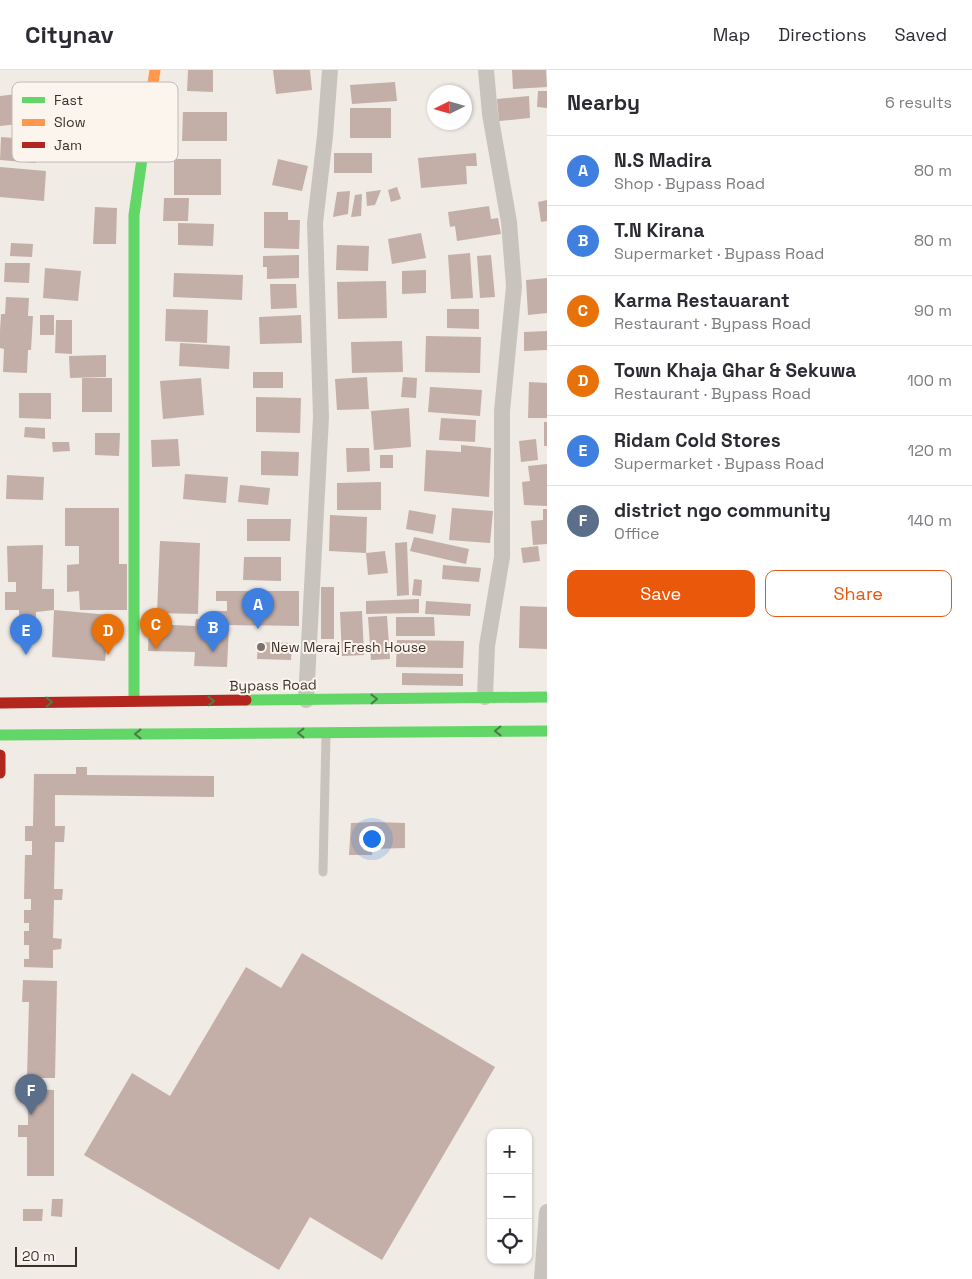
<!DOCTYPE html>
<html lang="en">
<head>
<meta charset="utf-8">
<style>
	body { margin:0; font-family:"Space Grotesk",sans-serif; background:#f2f2f3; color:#2b2b33 }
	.controls { position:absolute; right:15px; bottom:15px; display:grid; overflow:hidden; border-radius:10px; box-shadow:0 1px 4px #0004 }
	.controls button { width:45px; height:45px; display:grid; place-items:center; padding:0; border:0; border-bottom:1px solid #e1e1e2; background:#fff; color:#2b2b33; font:25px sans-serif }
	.compass { position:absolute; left:427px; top:15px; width:45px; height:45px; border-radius:50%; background:#fff; box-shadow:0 1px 4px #0004; rotate:265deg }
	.scale { position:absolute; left:15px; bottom:12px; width:62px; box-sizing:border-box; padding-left:5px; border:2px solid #3b302b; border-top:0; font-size:14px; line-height:18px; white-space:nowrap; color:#3b302b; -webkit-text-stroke:4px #fbf5ee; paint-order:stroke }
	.you { position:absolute; left:371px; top:768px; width:18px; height:18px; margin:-12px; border:4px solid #fff; border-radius:50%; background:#1a73e8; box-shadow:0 0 0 8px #1a73e833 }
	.badge { display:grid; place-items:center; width:32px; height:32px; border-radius:50%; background:#ea580c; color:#fff; font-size:16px; font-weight:700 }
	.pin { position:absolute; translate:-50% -41px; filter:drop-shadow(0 1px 2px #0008) }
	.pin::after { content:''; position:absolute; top:26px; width:18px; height:15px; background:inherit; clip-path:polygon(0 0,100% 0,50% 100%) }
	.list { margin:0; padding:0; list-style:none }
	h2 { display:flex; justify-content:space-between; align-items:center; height:65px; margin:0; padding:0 20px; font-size:21px }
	h2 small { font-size:16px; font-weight:400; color:#7c7c81 }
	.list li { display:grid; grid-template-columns:32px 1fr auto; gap:15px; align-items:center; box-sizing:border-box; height:70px; padding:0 20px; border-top:1px solid #e1e1e2 }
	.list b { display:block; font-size:19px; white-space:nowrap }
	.list p { margin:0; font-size:16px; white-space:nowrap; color:#7c7c81 }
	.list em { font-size:16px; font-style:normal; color:#7c7c81 }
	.actions { display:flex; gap:10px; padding:15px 20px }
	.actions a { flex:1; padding:11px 0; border:1px solid #ea580c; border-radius:10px; text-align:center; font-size:18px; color:#ea580c }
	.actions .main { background:#ea580c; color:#fff }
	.icon { flex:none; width:28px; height:28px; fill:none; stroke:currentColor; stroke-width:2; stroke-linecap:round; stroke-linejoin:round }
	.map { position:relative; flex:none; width:547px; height:1209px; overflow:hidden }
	header { display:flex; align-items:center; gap:30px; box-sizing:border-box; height:70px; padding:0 25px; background:#fff; border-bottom:1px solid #e1e1e2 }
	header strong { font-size:24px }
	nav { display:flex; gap:28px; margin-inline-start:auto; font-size:18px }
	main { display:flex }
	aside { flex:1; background:#fff }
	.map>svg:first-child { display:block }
</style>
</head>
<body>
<header>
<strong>Citynav</strong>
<nav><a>Map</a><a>Directions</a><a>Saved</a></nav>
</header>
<main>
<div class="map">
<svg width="547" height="1209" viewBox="0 0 547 1209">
	<rect width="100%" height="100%" fill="#f0ebe5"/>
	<path fill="#c3afa7" d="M188,0H213V22L187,21Z
		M273,0H310L312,20L276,24Z
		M512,0H546L547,17L513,19Z
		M395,12L397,31L352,34L350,15Z
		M461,18L462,22H442V21Z
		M538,21H547V38L537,37Z
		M25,23L28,53L0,56V26Z
		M529,26L530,48L499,51L497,29Z
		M350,38H391V68H350Z
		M183,42H227V71H182Z
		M1,67L38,70L36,93L0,90Z
		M334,83H372V103H334Z
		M476,83L477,96H466L467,114L421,118L418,88Z
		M174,89H221V125H174Z
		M278,89L308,96L302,121L272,115Z
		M0,97L46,101L44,131L0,127Z
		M397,117L401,129L391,132L388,120Z
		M381,120L375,135L367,136L366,122Z
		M350,121L348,144L333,147L337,122Z
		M362,124L361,146L351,147L355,125Z
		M164,128H189L188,151H163Z
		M547,130V151L541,152L538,132Z
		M489,136L491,149L498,148L501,164L457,171L455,156L450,157L448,142Z
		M95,137L117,138L116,174H93Z
		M264,142H288V150H300L299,179L264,178Z
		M178,153L214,154L213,176L178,175Z
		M421,163L426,188L392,194L388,169Z
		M11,173L33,174L32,187L10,186Z
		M337,175L369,176L368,201L336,200Z
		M470,183L473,228L451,229L448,185Z
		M299,185V208L267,209V197H263V186Z
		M491,185L495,227L480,228L477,186Z
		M5,193H30L29,213L4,212Z
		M45,198L81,201L78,231L43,228Z
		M426,200V223L402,224V201Z
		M174,203L243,205L242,230L173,227Z
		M547,208V243L528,245L526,210Z
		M386,211L387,248L338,249L337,212Z
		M270,214H296L297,238L271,239Z
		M6,227L29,228L28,246H33L31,280H28L27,303L3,302L4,279L0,278V261L1,244H5Z
		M166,239L208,240L207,273L165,271Z
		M447,239H479V259L447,258Z
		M40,245H54V265H40Z
		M301,245L302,273L260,274L259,247Z
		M56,250H72V284L55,283Z
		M547,261V280L524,281V262Z
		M426,266L481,267L480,303L425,302Z
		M402,271L403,302L352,303L351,272Z
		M180,273L230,276L229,299L179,296Z
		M106,285V307L70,308L69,286Z
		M253,302H283V318H253Z
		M367,307L369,339L337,340L335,309Z
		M403,307L417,308L416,328L401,327Z
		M82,308H112V342H82Z
		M201,308L204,345L163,349L160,311Z
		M529,312L547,313V348H528Z
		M430,317L482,320L480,346L428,342Z
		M19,323H51V349L19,348Z
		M256,327L301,328L300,363L256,362Z
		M409,338L411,377L374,380L371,341Z
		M441,348L476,350L475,372L439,370Z
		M544,352H547V376H544Z
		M25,357L45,358V369L24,367Z
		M95,363H120L119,386L95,385Z
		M178,369L180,396L152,397L151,370Z
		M536,369L538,390L521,392L519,371Z
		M52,372H69L70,381L53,382Z
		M461,375L491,378L489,427L424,421L426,380L461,382Z
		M346,378H369L370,401L347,402Z
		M261,381L299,382L298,406L261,405Z
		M380,385H393V398H380Z
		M547,394V436L524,435L522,412L530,411L528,396Z
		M185,404L228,407L226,433L183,429Z
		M7,405L44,407L43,430L6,429Z
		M381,412V440H337V413Z
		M240,415L270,418L268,435L238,432Z
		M65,438H119V494H127V540H80L79,521L67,522V495L79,494V476H65Z
		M452,438L493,441L490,473L449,470Z
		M543,439H547V474L533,475L531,451L543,450Z
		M409,440L436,445L433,464L406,459Z
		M330,445L367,447L366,483L385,481L388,503L368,505L366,483L329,481Z
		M247,449H291L290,471H247Z
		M414,467L469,479L466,494L410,481Z
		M160,471L200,473L198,544L157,543Z
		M407,472L409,525L397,526L395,473Z
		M43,475L42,519H54V540L36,542V552L19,554V540H5V522H16V512H8L7,476Z
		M538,476L540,491L523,493L521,478Z
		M244,487H281V511L243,510Z
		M443,495L481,498L479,512L442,509Z
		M414,509L422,510L421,526L412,525Z
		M321,517H334V569H321Z
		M216,521H299V556L229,555L227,597L194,596L195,582L148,581L149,554L195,556L196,549L213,550V541H227V531H216Z
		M419,529V543L366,544V531Z
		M426,531L471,534L470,546L425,544Z
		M520,536L547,537V579L519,578Z
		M54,540L110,545L105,591L52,587Z
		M362,541L364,585L342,586L340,542Z
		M387,546L390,589L371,590L368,547Z
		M396,547H434L435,566H396Z
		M397,570L464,571L463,598L396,597Z
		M258,572L292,573L291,590L257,589Z
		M402,603L463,604V616L402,615Z
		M76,697H87V705L214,706V727L55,725V756H65L64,772H55L54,819H63L62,830H54L53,868L62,869L61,879L53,880V898L24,897V889H29V875H24V861H29V853H24V840H31V829H24L25,785H32V771H25V756H33L34,704H76Z
		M374,752L405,753V778L372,779V785H349L351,753Z
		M302,883L495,997L382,1190L310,1147L279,1200L84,1085L132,1003L170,1026L246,897L281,918Z
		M23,910L57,911L55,1008H27L29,932H22Z
		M28,1019L54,1020V1106H27V1067H18V1055H28Z
		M52,1129H63L62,1147L51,1146Z
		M23,1139H43L42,1151H23Z"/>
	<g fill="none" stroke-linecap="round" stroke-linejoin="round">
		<path stroke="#c9c3be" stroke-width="9" d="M323,802L326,665"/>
		<path stroke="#c9c3be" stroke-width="16" d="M485,627L487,576L502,487V341L514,216L509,152L490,44L486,0
			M306,630L321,347L315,153L325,66L330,0
			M542,1209L547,1142"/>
		<path stroke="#63d668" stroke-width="11" d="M246,630L547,627
			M134,631V145L143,82
			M0,665L547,661"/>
		<path stroke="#ff974d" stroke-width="11" d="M143,82L155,0"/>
		<path stroke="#b3261e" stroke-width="11" d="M0,633L246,630
			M0,685V703"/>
	</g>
	<defs><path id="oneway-chevron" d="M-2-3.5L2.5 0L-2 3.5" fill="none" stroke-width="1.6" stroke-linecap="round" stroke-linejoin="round" transform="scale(1.25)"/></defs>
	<g stroke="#4d7b46">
		<use href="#oneway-chevron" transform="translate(374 629) rotate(-1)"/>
		<use href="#oneway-chevron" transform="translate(211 631) rotate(-1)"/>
		<use href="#oneway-chevron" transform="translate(49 632) rotate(-1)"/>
		<use href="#oneway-chevron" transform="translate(498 661) rotate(179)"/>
		<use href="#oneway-chevron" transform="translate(301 663) rotate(180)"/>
		<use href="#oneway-chevron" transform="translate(138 664) rotate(180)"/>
	</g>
	<circle fill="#7a716c" stroke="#fbf5ee" stroke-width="2" cx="261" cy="577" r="5"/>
	<g text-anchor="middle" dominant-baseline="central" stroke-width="4" stroke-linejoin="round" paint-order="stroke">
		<g font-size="14" fill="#3b302b" stroke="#fbf5ee" text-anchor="start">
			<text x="271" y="577">New Meraj Fresh House</text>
		</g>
		<g font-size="14" fill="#3b302b" stroke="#fbf5ee">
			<text transform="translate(273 615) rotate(-1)">Bypass Road</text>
		</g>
	</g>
	<rect x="12" y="12" width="166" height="80" rx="8" fill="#fbf5ee" stroke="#c1bab4" stroke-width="1"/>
	<rect x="22" y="27" width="23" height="6" fill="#63d668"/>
	<rect x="22" y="49" width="23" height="7" fill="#ff974d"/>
	<rect x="22" y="72" width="23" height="6" fill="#b3261e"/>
	<g font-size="14" fill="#3b302b">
		<text x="54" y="35">Fast</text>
		<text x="54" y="57">Slow</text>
		<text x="54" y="80">Jam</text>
	</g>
</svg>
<div class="controls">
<button>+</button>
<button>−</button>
<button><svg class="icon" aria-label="locate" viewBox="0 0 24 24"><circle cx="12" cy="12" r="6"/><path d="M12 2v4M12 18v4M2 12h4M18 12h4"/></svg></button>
</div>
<svg class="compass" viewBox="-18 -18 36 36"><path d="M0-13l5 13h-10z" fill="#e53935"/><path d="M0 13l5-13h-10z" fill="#7c7c81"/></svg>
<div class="scale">20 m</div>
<div class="you"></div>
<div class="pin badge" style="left:258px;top:559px;background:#3f7fe0">A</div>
<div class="pin badge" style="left:213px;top:582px;background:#3f7fe0">B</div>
<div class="pin badge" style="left:156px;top:579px;background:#e8710a">C</div>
<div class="pin badge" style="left:108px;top:585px;background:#e8710a">D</div>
<div class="pin badge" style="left:26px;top:585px;background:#3f7fe0">E</div>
<div class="pin badge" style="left:31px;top:1045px;background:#5c6f8a">F</div>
</div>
<aside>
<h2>Nearby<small>6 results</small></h2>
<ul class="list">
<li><span class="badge" style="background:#3f7fe0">A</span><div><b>N.S Madira</b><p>Shop · Bypass Road</p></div><em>80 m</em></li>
<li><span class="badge" style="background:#3f7fe0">B</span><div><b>T.N Kirana</b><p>Supermarket · Bypass Road</p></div><em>80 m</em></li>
<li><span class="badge" style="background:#e8710a">C</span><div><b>Karma Restauarant</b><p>Restaurant · Bypass Road</p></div><em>90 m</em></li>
<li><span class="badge" style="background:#e8710a">D</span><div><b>Town Khaja Ghar &amp; Sekuwa</b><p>Restaurant · Bypass Road</p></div><em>100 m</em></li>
<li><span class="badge" style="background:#3f7fe0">E</span><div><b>Ridam Cold Stores</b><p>Supermarket · Bypass Road</p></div><em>120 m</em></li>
<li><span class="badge" style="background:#5c6f8a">F</span><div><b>district ngo community</b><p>Office</p></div><em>140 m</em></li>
</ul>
<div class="actions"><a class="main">Save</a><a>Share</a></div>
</aside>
</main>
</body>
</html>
